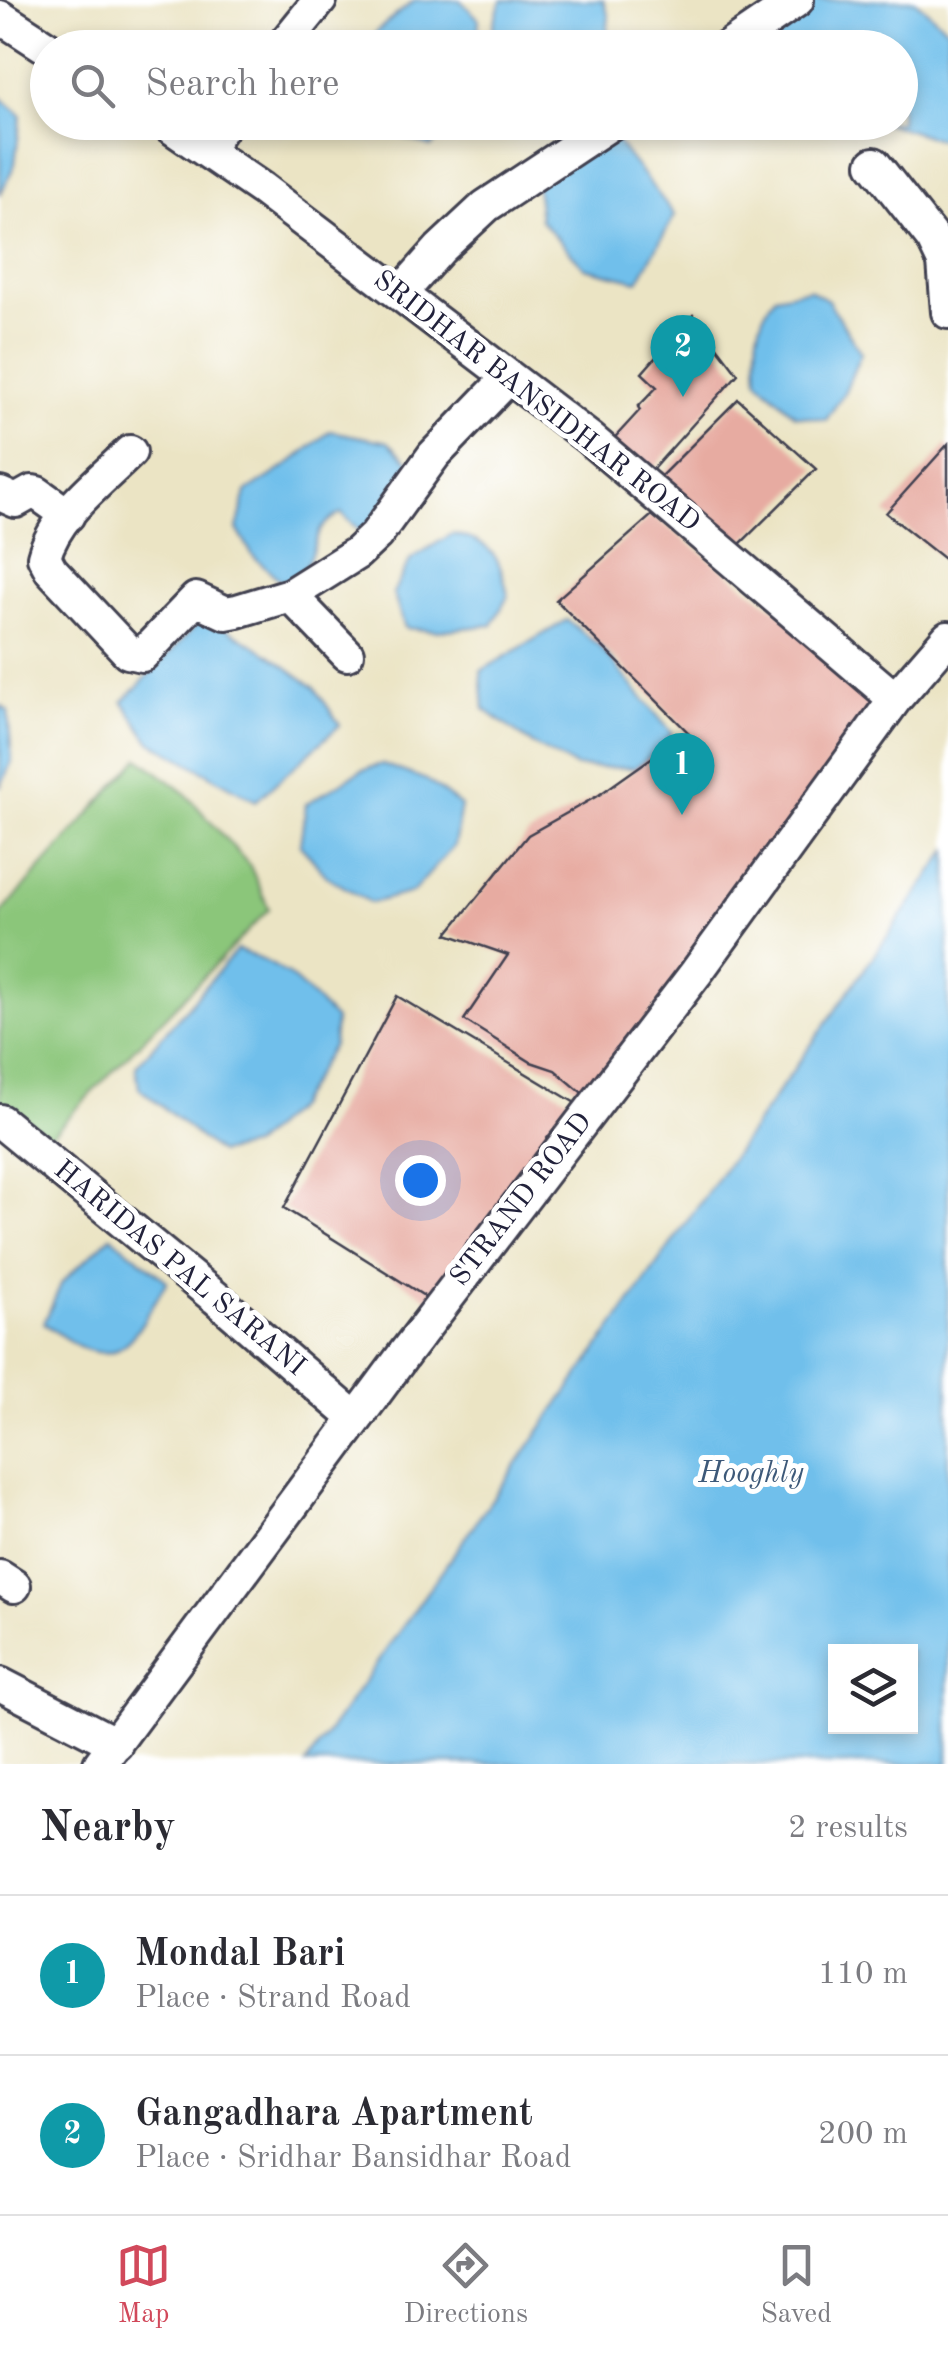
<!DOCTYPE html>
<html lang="en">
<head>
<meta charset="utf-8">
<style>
	body { margin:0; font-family:"Old Standard TT",serif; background:#f7f7f7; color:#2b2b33 }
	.controls { position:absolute; right:30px; bottom:30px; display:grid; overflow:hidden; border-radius:0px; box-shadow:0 5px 15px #0003 }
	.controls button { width:90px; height:90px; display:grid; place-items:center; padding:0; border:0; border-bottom:2px solid #e1e1e2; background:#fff; color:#2b2b33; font:50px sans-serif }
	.you { position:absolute; left:420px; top:1180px; width:35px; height:35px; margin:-25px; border:8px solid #fff; border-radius:50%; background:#1a73e8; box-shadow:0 0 0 15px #1a73e833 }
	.badge { display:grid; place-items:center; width:65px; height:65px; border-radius:50%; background:#d1495b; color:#fff; font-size:32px; font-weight:700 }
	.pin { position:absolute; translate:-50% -82px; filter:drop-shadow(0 2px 5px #0008) }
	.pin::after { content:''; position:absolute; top:52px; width:35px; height:30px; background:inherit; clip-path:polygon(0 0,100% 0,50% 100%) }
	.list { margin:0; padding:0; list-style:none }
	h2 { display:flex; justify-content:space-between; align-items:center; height:130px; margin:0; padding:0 40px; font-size:42px }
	h2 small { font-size:32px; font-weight:400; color:#7c7c81 }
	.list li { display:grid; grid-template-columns:65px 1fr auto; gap:30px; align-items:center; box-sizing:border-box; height:160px; padding:0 40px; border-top:2px solid #e1e1e2 }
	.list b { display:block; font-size:38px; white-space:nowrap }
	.list p { margin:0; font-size:32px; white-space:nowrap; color:#7c7c81 }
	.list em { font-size:32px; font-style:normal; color:#7c7c81 }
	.icon { flex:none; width:55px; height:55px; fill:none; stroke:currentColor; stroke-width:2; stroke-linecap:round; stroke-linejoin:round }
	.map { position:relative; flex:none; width:948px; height:1764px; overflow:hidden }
	.search { position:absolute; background:#fff; box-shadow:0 5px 15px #0003; left:30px; right:30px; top:30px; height:110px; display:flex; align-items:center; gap:25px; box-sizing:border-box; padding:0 35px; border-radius:55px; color:#7c7c81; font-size:38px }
	.sheet { height:450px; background:#fff }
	nav { display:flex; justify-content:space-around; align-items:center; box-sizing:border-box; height:140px; border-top:2px solid #e1e1e2; background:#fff; font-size:28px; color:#7c7c81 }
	nav a { display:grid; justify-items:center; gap:5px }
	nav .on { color:#d1495b }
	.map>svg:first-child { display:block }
</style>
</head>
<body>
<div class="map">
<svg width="948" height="1764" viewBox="0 0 948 1764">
	<rect width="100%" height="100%" fill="#fff"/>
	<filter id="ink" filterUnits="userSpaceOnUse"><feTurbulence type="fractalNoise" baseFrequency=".01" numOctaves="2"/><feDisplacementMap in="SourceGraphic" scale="20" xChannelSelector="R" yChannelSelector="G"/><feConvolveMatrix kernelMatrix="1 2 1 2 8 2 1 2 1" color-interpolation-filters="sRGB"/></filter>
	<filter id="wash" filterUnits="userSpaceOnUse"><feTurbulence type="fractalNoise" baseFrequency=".0048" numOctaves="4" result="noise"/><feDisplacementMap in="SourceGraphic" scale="40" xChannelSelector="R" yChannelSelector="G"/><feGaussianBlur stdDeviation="2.25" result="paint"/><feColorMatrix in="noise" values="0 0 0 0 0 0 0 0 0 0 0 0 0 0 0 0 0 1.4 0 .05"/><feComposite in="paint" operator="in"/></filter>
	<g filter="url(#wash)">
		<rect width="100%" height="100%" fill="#ebe4c4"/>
		<path fill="#8bc67a" stroke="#56745a" stroke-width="2.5" d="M139,758L184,792L250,866L269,909L50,1136L0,1102V915Z"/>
		<path fill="#70bfeb" stroke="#497093" stroke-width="2.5" fill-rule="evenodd" d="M415,0H460L479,19L477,47H365L378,30Z
			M501,0H603L609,17L605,47H496L493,26Z
			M815,0H915L948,29V142L884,123L900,122V48L761,47L757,39Z
			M0,97L21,115L15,164L0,195Z
			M386,123H455L431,147L398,135Z
			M609,132L675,215L638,281L585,268L540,220L536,182Z
			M809,289L828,300L861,353L844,393L826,420L795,415L758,380C756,347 754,322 775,296Z
			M330,431L388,442L416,468L372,543L341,513C310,529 320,544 304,568C300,574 289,579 283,583L253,556L237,529L246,492L288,465Z
			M452,534C494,542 500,558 508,596L492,625L437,631L405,628L393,593L411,559Z
			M205,616L267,653L315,688L340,725L256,801L150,741L123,702Z
			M567,620L599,646L672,733L663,748L634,768L576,767L532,744L484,709L481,671Z
			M0,705L8,711L12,761L0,788Z
			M382,764L427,780L461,806L454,846L413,892L371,903L326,876L300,844L306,804L362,770Z
			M948,850V1764H306ZM836,1652H910V1726H836Z
			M237,950C286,966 300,984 335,1020L333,1045L296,1107L252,1146L219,1153L139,1088L136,1066Z
			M111,1236L167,1281C128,1347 118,1381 44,1323L62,1282Z"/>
		<g id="blocks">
			<path fill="#e7aba1" d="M693,315L738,374L644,479L608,445L640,410L638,407L657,387L642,373Z
				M738,399L816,469L734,550L652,485Z
				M948,444V562L886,513Z
				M652,515L852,668L883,703L588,1098L555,1070L531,1062L464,1020L508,955L447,934L528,835L599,795L688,732L556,600Z
				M397,996L577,1104L429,1299L284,1208Z"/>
		</g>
	</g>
	<g filter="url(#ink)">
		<use href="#blocks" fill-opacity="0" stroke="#403f50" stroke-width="2.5"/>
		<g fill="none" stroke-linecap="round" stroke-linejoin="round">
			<g stroke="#403f50" stroke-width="38">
				<path id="minor" d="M0,17L48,48
					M281,48L320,0
					M727,48L797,0
					M164,122L262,189L589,438L895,699
					M206,150L225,122
					M874,164L933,239L944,262L948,312
					M400,294L440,249L486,206L613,122
					M130,452C100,482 55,515 44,557L51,570L128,652L142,655L196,599L226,613L237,611L290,595L357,553L376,535L434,455L509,377
					M0,494L16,501L32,492L37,493L68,515
					M290,595L347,654
					M0,1121L216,1298L356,1419
					M0,1577L14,1586
					M0,1684L116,1744
					M100,1764L405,1353L696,973L895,699L948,638"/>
			</g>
			<use href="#minor" stroke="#fff" stroke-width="32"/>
		</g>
	</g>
	<g text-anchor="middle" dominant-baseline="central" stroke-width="10" stroke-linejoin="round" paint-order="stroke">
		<g font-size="28" fill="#22223b" stroke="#fff">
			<text transform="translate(536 402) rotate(38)">SRIDHAR BANSIDHAR ROAD</text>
			<text transform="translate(522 1200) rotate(-52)">STRAND ROAD</text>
			<text transform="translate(179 1269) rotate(40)">HARIDAS PAL SARANI</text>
		</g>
		<g font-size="30" font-style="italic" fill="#3d5979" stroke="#fff">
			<text x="751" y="1474">Hooghly</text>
		</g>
	</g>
</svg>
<div class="controls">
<button><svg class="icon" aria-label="layers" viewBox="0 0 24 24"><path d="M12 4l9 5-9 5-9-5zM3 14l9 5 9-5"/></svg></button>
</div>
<div class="you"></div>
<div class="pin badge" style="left:682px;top:815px;background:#0f9aa8">1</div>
<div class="pin badge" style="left:683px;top:397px;background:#0f9aa8">2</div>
<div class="search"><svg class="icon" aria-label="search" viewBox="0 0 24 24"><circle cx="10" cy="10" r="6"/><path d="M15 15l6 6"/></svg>Search here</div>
</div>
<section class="sheet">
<h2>Nearby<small>2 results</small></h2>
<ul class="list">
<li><span class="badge" style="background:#0f9aa8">1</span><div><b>Mondal Bari</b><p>Place · Strand Road</p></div><em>110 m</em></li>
<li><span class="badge" style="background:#0f9aa8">2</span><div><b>Gangadhara Apartment</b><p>Place · Sridhar Bansidhar Road</p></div><em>200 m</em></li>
</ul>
</section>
<nav>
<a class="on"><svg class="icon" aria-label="map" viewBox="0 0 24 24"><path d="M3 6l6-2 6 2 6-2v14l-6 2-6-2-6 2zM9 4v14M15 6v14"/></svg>Map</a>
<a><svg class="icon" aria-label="directions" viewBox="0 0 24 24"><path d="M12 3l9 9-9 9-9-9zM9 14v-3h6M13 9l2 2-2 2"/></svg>Directions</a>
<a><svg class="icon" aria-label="saved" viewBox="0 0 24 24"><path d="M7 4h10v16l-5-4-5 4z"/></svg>Saved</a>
</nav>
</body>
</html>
